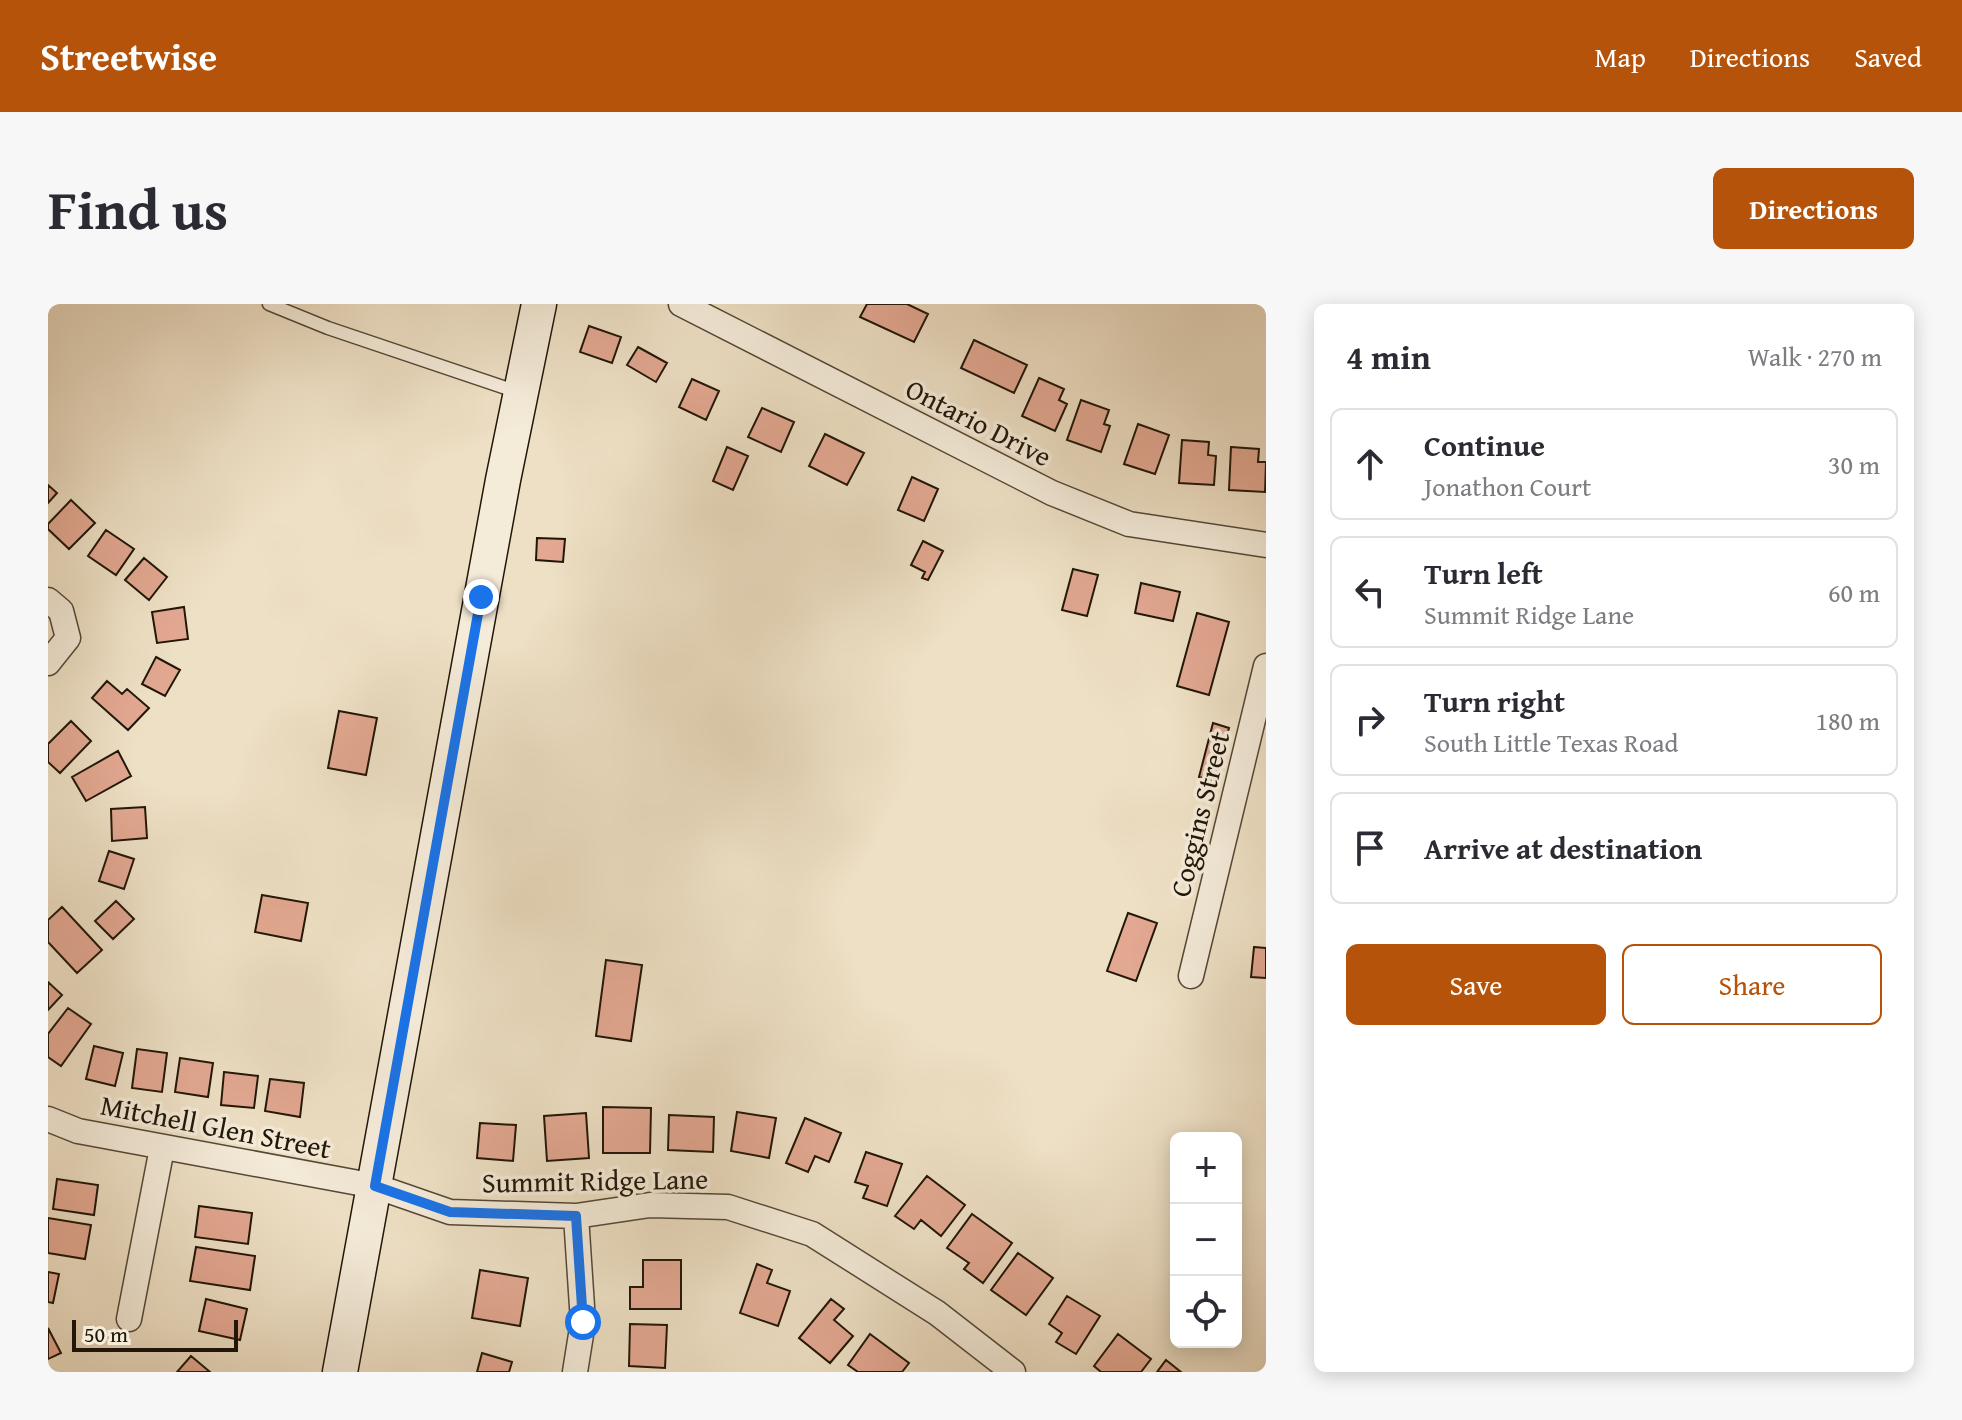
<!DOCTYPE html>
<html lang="en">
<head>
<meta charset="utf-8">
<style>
	body { margin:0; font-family:"Gentium Book Plus",serif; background:#f7f7f7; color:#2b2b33 }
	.controls { position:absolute; right:24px; bottom:24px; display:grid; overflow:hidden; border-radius:12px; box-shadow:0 4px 20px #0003 }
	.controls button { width:72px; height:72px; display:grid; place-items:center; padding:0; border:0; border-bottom:2px solid #e1e1e2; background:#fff; color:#2b2b33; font:40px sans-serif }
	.scale { position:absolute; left:24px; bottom:20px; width:166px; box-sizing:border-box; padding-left:8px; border:4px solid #211607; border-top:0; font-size:22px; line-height:28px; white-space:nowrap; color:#211607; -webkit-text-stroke:6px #f4ebd9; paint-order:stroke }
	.stop { position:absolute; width:24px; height:24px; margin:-18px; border:6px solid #1a73e8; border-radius:50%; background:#fff }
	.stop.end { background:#1a73e8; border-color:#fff; box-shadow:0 2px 8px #0008 }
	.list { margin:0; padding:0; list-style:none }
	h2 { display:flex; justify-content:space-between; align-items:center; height:104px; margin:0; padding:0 32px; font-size:34px }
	h2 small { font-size:26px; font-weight:400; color:#7c7c81 }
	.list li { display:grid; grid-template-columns:52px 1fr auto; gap:24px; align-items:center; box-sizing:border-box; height:112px; margin:0 16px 16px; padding:0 16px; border:2px solid #e1e1e2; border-radius:12px }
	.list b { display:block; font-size:30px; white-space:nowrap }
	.list p { margin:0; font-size:26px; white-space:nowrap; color:#7c7c81 }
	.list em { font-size:26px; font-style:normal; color:#7c7c81 }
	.actions { display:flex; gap:16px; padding:24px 32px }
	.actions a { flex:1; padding:18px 0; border:2px solid #b45309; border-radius:12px; text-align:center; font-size:28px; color:#b45309 }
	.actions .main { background:#b45309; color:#fff }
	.icon { flex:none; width:44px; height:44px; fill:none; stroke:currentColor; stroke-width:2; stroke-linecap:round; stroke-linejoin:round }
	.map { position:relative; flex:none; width:1218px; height:1068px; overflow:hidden; border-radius:12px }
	header { display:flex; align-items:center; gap:48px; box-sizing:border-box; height:112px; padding:0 40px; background:#b45309; color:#fff }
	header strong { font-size:38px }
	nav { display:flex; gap:44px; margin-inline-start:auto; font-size:28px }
	.intro { display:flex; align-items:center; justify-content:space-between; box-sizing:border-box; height:192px; padding:0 48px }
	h1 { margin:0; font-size:56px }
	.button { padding:20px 36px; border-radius:12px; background:#b45309; color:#fff; font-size:28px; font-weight:700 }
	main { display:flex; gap:48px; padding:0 48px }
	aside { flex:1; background:#fff; border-radius:12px; box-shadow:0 4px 20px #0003 }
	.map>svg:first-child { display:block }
</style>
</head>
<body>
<header>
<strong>Streetwise</strong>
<nav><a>Map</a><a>Directions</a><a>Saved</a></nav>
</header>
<div class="intro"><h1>Find us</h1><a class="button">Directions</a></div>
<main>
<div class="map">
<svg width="1218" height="1068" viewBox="0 0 1218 1068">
	<rect width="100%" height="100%" fill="#eee0c5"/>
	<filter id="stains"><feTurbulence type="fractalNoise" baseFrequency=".0025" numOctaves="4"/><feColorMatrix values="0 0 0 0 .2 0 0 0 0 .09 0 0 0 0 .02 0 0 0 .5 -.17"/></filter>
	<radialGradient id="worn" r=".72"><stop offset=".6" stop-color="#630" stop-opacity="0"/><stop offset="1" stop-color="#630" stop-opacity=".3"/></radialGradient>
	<path fill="#e3a892" stroke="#211607" stroke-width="2" d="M819,0H859L880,10L866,38L812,13Z
		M541,22L573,33L564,59L532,48Z
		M926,36L979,61L966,89L913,64Z
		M590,43L619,59L608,78L579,61Z
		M991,74L1016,85L1011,96L1019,100L1007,127L974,112Z
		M644,75L671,87L658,116L631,103Z
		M1033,96L1061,106L1056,120L1062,122L1053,148L1019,136Z
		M714,104L746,118L733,148L700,133Z
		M1090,120L1121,131L1107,170L1076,160Z
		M777,130L816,149L799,181L761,162Z
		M1134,136L1161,138L1160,151L1168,152L1166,181L1131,179Z
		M679,143L700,152L685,186L665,177Z
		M1183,143L1211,145L1210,158H1218L1217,188L1181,186Z
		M864,173L890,185L876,217L850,206Z
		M0,181L9,189L0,199Z
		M23,196L47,219L21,245L0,225V220Z
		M58,226L86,245L68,271L40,252Z
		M489,234L517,235L515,258L488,256Z
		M875,237L895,247L880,276L874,274L877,268L863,261Z
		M96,254L119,273L101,296L77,276Z
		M1025,265L1050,271L1039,312L1014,306Z
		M1093,279L1132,288L1125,317L1087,309Z
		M136,303L140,335L109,339L104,308Z
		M1149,309L1181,318L1161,391L1129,382Z
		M108,353L132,366L117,392L94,380Z
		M59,377L74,390L79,385L101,404L80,426L44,394Z
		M291,407L329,414L318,471L280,464Z
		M23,417L43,437L12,469L0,458V440Z
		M1165,419L1181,424L1166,477L1151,473Z
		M70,447L83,472L38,497L24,473Z
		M97,503L99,534L64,537L63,505Z
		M61,547L86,555L76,585L51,577Z
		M214,591L260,599L253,637L207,628Z
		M68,597L86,615L65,635L47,617Z
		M14,603L54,646L29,669L0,638V616Z
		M1080,609L1109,619L1088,677L1059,667Z
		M1206,643L1218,644V674L1203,673Z
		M558,656L594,661L583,737L548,732Z
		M0,678L14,691L0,706Z
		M20,704L43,720L13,762L0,753V730Z
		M46,742L75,749L67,782L38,775Z
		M89,745L119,749L114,788L84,784Z
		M132,754L165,759L160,793L127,788Z
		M176,768L210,772L206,804L173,801Z
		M222,775L256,779L252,813L217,807Z
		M555,803L603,804L602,849H555Z
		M689,808L728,814L721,854L683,847Z
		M538,809L541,854L499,857L496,812Z
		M621,811L666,813L665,848L620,846Z
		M757,814L793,829L781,858L767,852L760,868L738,859Z
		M432,819L468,821L465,857L429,854Z
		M818,848L854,860L839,902L815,894L820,882L807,878Z
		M879,872L917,901L893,932L873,916L866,925L847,912Z
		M9,875L50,881L46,911L5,905Z
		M151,902L204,909L200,940L147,933Z
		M924,910L964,939L935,979L916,965L921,959L899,944Z
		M0,914L43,921L37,955L0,949Z
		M148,943L207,952L202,986L142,977Z
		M970,949L1005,974L978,1011L943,986Z
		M595,956H633V1005H582V983H595Z
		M709,960L724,966L719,979L742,987L730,1022L692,1009Z
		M432,966L480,974L472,1022L424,1014Z
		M0,968L11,970L5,999L0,998Z
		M1019,992L1052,1012L1028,1050L1008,1038L1014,1029L1001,1020Z
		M158,995L199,1005L192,1036L151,1027Z
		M783,995L796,1005L786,1016L805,1032L782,1059L751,1034Z
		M582,1020L619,1021L617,1064L581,1062Z
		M0,1024L13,1049L0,1055Z
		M822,1030L861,1059L854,1068H810L800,1061Z
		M1070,1030L1103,1055L1093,1068H1053L1046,1062Z
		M434,1049L464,1058L461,1068H429Z
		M143,1052L162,1068H129Z
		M1118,1056L1133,1068H1109Z"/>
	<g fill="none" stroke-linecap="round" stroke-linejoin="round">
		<g stroke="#544836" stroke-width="15">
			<path id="lane" d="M221,0L280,24L470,88"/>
		</g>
		<g stroke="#544836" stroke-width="27">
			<path id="street" d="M633,0L1004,189L1081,220L1218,241
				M0,296L13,307L20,334L0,359
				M1143,672L1218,362
				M0,815L30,827L327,882L402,908L528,912L602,901L680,903L764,930L889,1009L965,1068
				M81,1015L114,844
				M527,1068L535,1018L528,912"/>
		</g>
		<g stroke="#211607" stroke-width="37">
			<path id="secondary" d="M292,1068L455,176L491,0"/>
		</g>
		<use href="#lane" stroke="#f4ebd9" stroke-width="12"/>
		<use href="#street" stroke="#f4ebd9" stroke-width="24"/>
		<use href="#secondary" stroke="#f4ebd9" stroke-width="34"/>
	</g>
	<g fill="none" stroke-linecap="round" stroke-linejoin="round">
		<path stroke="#1a73e8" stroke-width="10" d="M433,293L327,882L402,908L528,912L535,1018"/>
	</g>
	<g text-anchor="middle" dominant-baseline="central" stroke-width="7" stroke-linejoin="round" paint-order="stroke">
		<g font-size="28" fill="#211607" stroke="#f4ebd9">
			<text transform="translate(931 118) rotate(27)">Ontario Drive</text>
			<text transform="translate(1151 510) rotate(-76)">Coggins Street</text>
			<text transform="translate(168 822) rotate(11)">Mitchell Glen Street</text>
			<text transform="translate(547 876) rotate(-1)">Summit Ridge Lane</text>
		</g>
	</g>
	<rect width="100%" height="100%" filter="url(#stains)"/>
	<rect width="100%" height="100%" fill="url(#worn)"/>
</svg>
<div class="controls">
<button>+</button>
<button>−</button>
<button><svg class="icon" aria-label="locate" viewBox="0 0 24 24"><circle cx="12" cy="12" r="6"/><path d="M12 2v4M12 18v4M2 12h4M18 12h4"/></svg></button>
</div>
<div class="scale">50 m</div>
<div class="stop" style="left:535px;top:1018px"></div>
<div class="stop end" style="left:433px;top:293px"></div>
</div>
<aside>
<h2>4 min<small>Walk · 270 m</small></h2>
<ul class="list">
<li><svg class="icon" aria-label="ahead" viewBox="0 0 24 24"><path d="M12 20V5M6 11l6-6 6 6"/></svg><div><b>Continue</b><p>Jonathon Court</p></div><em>30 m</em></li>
<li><svg class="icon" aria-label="left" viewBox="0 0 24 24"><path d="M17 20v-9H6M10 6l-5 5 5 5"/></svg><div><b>Turn left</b><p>Summit Ridge Lane</p></div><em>60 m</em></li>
<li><svg class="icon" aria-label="right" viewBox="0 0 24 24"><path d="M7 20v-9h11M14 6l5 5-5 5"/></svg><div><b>Turn right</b><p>South Little Texas Road</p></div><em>180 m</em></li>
<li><svg class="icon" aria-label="arrive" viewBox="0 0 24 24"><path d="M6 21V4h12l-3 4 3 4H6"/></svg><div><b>Arrive at destination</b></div></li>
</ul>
<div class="actions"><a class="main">Save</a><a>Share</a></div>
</aside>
</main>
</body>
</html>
